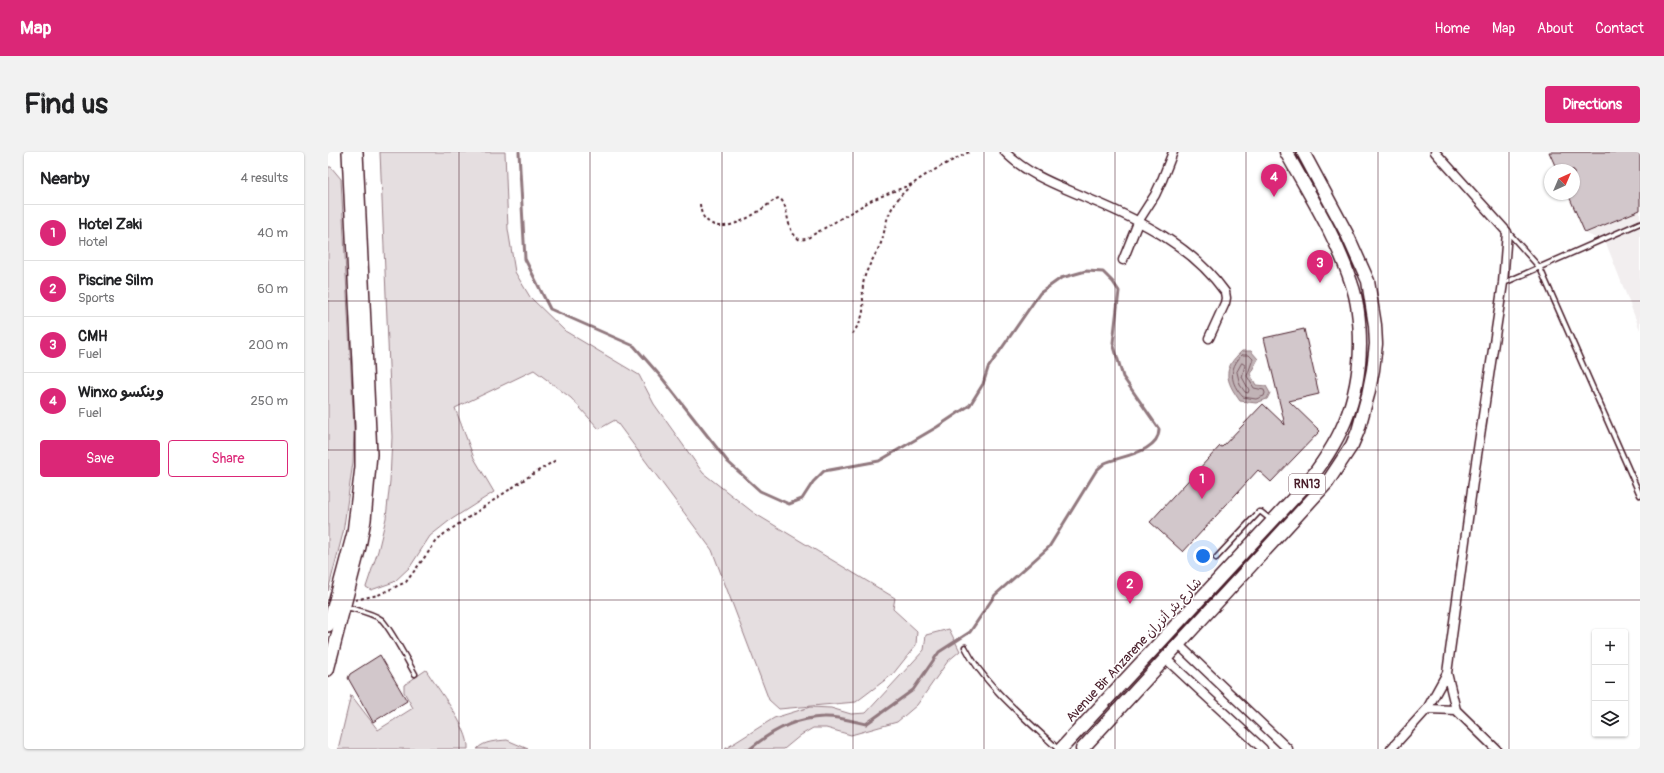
<!DOCTYPE html>
<html lang="en">
<head>
<meta charset="utf-8">
<style>
	body { margin:0; font-family:Pangolin,"Playpen Sans Arabic",sans-serif; background:#f2f2f2; color:#202124 }
	.controls { position:absolute; right:12px; bottom:12px; display:grid; overflow:hidden; border-radius:4px; box-shadow:0 1px 3px #0004 }
	.controls button { width:36px; height:36px; display:grid; place-items:center; padding:0; border:0; border-bottom:1px solid #e0e0e0; background:#fff; color:#202124; font:20px sans-serif }
	.compass { position:absolute; left:1216px; top:12px; width:36px; height:36px; border-radius:50%; background:#fff; box-shadow:0 1px 3px #0004; rotate:44deg }
	.you { position:absolute; left:875px; top:404px; width:14px; height:14px; margin:-10px; border:3px solid #fff; border-radius:50%; background:#1a73e8; box-shadow:0 0 0 6px #1a73e833 }
	.badge { display:grid; place-items:center; width:26px; height:26px; border-radius:50%; background:#db2777; color:#fff; font-size:13px; font-weight:700 }
	.pin { position:absolute; translate:-50% -33px; filter:drop-shadow(0 1px 2px #0008) }
	.pin::after { content:''; position:absolute; top:21px; width:14px; height:12px; background:inherit; clip-path:polygon(0 0,100% 0,50% 100%) }
	.list { margin:0; padding:0; list-style:none }
	h2 { display:flex; justify-content:space-between; align-items:center; height:52px; margin:0; padding:0 16px; font-size:17px }
	h2 small { font-size:13px; font-weight:400; color:#757577 }
	.list li { display:grid; grid-template-columns:26px 1fr auto; gap:12px; align-items:center; box-sizing:border-box; height:56px; padding:0 16px; border-top:1px solid #e0e0e0 }
	.list b { display:block; font-size:15px; white-space:nowrap }
	.list p { margin:0; font-size:13px; white-space:nowrap; color:#757577 }
	.list em { font-size:13px; font-style:normal; color:#757577 }
	.actions { display:flex; gap:8px; padding:12px 16px }
	.actions a { flex:1; padding:9px 0; border:1px solid #db2777; border-radius:4px; text-align:center; font-size:14px; color:#db2777 }
	.actions .main { background:#db2777; color:#fff }
	.icon { flex:none; width:22px; height:22px; fill:none; stroke:currentColor; stroke-width:2; stroke-linecap:round; stroke-linejoin:round }
	.map { position:relative; flex:none; width:1312px; height:597px; overflow:hidden; border-radius:4px }
	header { display:flex; align-items:center; gap:24px; box-sizing:border-box; height:56px; padding:0 20px; background:#db2777; color:#fff }
	header strong { font-size:19px }
	nav { display:flex; gap:22px; margin-inline-start:auto; font-size:14px }
	.intro { display:flex; align-items:center; justify-content:space-between; box-sizing:border-box; height:96px; padding:0 24px }
	h1 { margin:0; font-size:28px }
	.button { padding:10px 18px; border-radius:4px; background:#db2777; color:#fff; font-size:14px; font-weight:700 }
	main { display:flex; gap:24px; padding:0 24px }
	aside { flex:1; background:#fff; border-radius:4px; box-shadow:0 1px 3px #0004 }
	.map>svg:first-child { display:block }
</style>
</head>
<body>
<header>
<strong>Map</strong>
<nav><a>Home</a><a>Map</a><a>About</a><a>Contact</a></nav>
</header>
<div class="intro"><h1>Find us</h1><a class="button">Directions</a></div>
<main>
<aside>
<h2>Nearby<small>4 results</small></h2>
<ul class="list">
<li><span class="badge">1</span><div><b>Hotel Zaki</b><p>Hotel</p></div><em>40 m</em></li>
<li><span class="badge">2</span><div><b>Piscine Silm</b><p>Sports</p></div><em>60 m</em></li>
<li><span class="badge">3</span><div><b>CMH</b><p>Fuel</p></div><em>200 m</em></li>
<li><span class="badge">4</span><div><b>Winxo وينكسو</b><p>Fuel</p></div><em>250 m</em></li>
</ul>
<div class="actions"><a class="main">Save</a><a>Share</a></div>
</aside>
<div class="map">
<svg width="1312" height="597" viewBox="0 0 1312 597">
	<rect width="100%" height="100%" fill="#fff"/>
	<filter id="ink" filterUnits="userSpaceOnUse"><feTurbulence type="fractalNoise" baseFrequency=".025" numOctaves="2"/><feDisplacementMap in="SourceGraphic" scale="8" xChannelSelector="R" yChannelSelector="G"/><feConvolveMatrix kernelMatrix="1 2 1 2 8 2 1 2 1" color-interpolation-filters="sRGB"/></filter>
	<g filter="url(#ink)">
		<path fill="#f2eeef" d="M1312,58V178L1278,91L1257,81Z"/>
		<path fill="#e5dee0" stroke="#987e86" d="M52,0H177L180,77L187,120L202,145L237,179L311,223L326,252L375,321L426,361L567,446L565,457L589,479L588,493L565,522L528,550L451,557L441,548L384,398L287,268L271,277L243,246L206,218L127,256L146,306L166,340L121,369L102,384L82,415L66,430L43,438L38,435L50,399L58,366L62,329L64,285Z
			M0,15H3L13,27L26,277L25,310L15,381L0,439Z
			M621,477L632,499L620,509L589,553L569,570L523,583L498,576H485L473,583L456,597H397L446,566L482,555L503,556L523,562L538,561L596,498L598,483Z
			M98,518C109,536 142,577 140,597H10L23,543L50,578L85,556L76,540V533Z
			M179,588L200,597H149C156,589 169,589 179,588Z"/>
		<path fill="#c1b3b6" stroke="#91787e" d="M914,199H923L930,207L922,222L928,233L938,234L942,241L939,247L928,251L912,249C897,228 894,217 914,199Z"/>
		<g fill="none" stroke-linecap="round" stroke-linejoin="round">
			<path stroke="#7a5a63" stroke-width="1" d="M914,203H921L925,207L919,224L926,236L936,238L937,241L936,244L928,247L915,245C902,231 900,217 914,203Z
				M914,211L917,213L914,225L921,238L920,241L917,240L912,233L909,220Z"/>
			<path stroke="#91787e" stroke-width="3" d="M191,0L197,107L222,157L306,194L334,226L400,310L432,339L461,352L474,347L485,330L496,319L551,309L609,275L642,253L655,232L660,216L712,141L733,126L758,119L775,120L785,130L791,139L785,191L795,225L831,277C832,300 793,304 777,311C774,313 771,316 768,319L721,395L667,443L642,480L611,500L585,538L538,572C525,569 509,564 495,565C468,566 442,580 422,597"/>
		</g>
		<path fill="#d2c7cb" stroke="#4a1f2b" d="M1221,0H1312V58L1257,81L1240,42H1246V18H1229Z
			M976,177L991,242L961,249L992,279L943,330L930,318L855,400L822,370L892,294L894,295L935,252L957,273L936,186Z
			M52,503L79,549L45,570L20,526L22,522Z"/>
		<g fill="none" stroke-linecap="round" stroke-linejoin="round">
			<g stroke="#4a1f2b" stroke-width="7">
				<path id="service" d="M1180,80L1212,116L1312,343
					M1176,131L1312,71
					M888,406L931,360H933L943,368
					M18,455C29,458 45,461 54,468C64,479 79,508 87,522
					M637,495C656,533 699,568 730,597"/>
			</g>
			<g stroke="#4a1f2b" stroke-width="11">
				<path id="minor" d="M677,0C699,23 732,34 761,47C812,68 864,94 897,140L898,146L897,151L881,186
					M1107,0L1179,80L1175,131L1145,330L1119,521L1128,558L1168,597
					M795,108L811,68L827,43L834,28L845,0
					M851,493L960,597
					M838,507L935,597
					M1099,557L1128,558
					M1063,597L1099,557L1119,521"/>
			</g>
			<g stroke="#4a1f2b" stroke-width="14">
				<path id="secondary" d="M0,474L25,381L33,315V274L20,0
					M0,518L32,395L37,368L43,302L29,0"/>
			</g>
			<g stroke="#4a1f2b" stroke-width="15">
				<path id="primary" d="M733,597L975,336C1012,291 1031,251 1032,193C1032,172 1030,149 1023,130C1008,84 981,42 958,0
					M754,597L999,331L1024,293L1030,279L1040,243L1045,218L1048,192L1047,173L1040,129L1019,82L975,0"/>
			</g>
			<path stroke="#4a1f2b" stroke-width="2" stroke-dasharray="3 3" stroke-linecap="butt" d="M372,52C373,62 375,67 384,72C400,80 426,63 438,54C443,51 446,47 451,46C463,54 455,77 472,88L478,87L544,48L584,32
				M524,182C543,157 531,152 536,127C539,115 548,103 553,91C556,83 557,73 560,65C573,30 611,16 641,0
				M27,448L50,443L78,430L108,390L116,382L200,325L228,308"/>
			<use href="#service" stroke="#fff" stroke-width="4"/>
			<use href="#minor" stroke="#fff" stroke-width="8"/>
			<use href="#secondary" stroke="#fff" stroke-width="11"/>
			<use href="#primary" stroke="#fff" stroke-width="12"/>
		</g>
	</g>
	<path fill="none" stroke="#4a1f2b" stroke-width="1" stroke-opacity="0.55" d="M131,0V597M262,0V597M394,0V597M525,0V597M656,0V597M787,0V597M918,0V597M1050,0V597M1181,0V597M0,149H1312M0,298H1312M0,448H1312"/>
	<g text-anchor="middle" dominant-baseline="central" stroke-width="3" stroke-linejoin="round" paint-order="stroke">
		<rect fill="#fff" stroke="#80626b" stroke-width="1" x="961" y="322" width="36" height="20" rx="3"/>
		<g font-size="12" font-weight="bold" fill="#4a1f2b">
			<text x="979" y="332">RN13</text>
		</g>
		<g font-size="13" fill="#4a1f2b" stroke="#fff">
			<text transform="translate(806 498) rotate(-47)">Avenue Bir Anzarene شارع بئر أنزران</text>
		</g>
	</g>
</svg>
<div class="controls">
<button>+</button>
<button>−</button>
<button><svg class="icon" aria-label="layers" viewBox="0 0 24 24"><path d="M12 4l9 5-9 5-9-5zM3 14l9 5 9-5"/></svg></button>
</div>
<svg class="compass" viewBox="-18 -18 36 36"><path d="M0-13l5 13h-10z" fill="#e53935"/><path d="M0 13l5-13h-10z" fill="#757577"/></svg>
<div class="you"></div>
<div class="pin badge" style="left:874px;top:347px">1</div>
<div class="pin badge" style="left:802px;top:452px">2</div>
<div class="pin badge" style="left:992px;top:131px">3</div>
<div class="pin badge" style="left:946px;top:45px">4</div>
</div>
</main>
</body>
</html>
